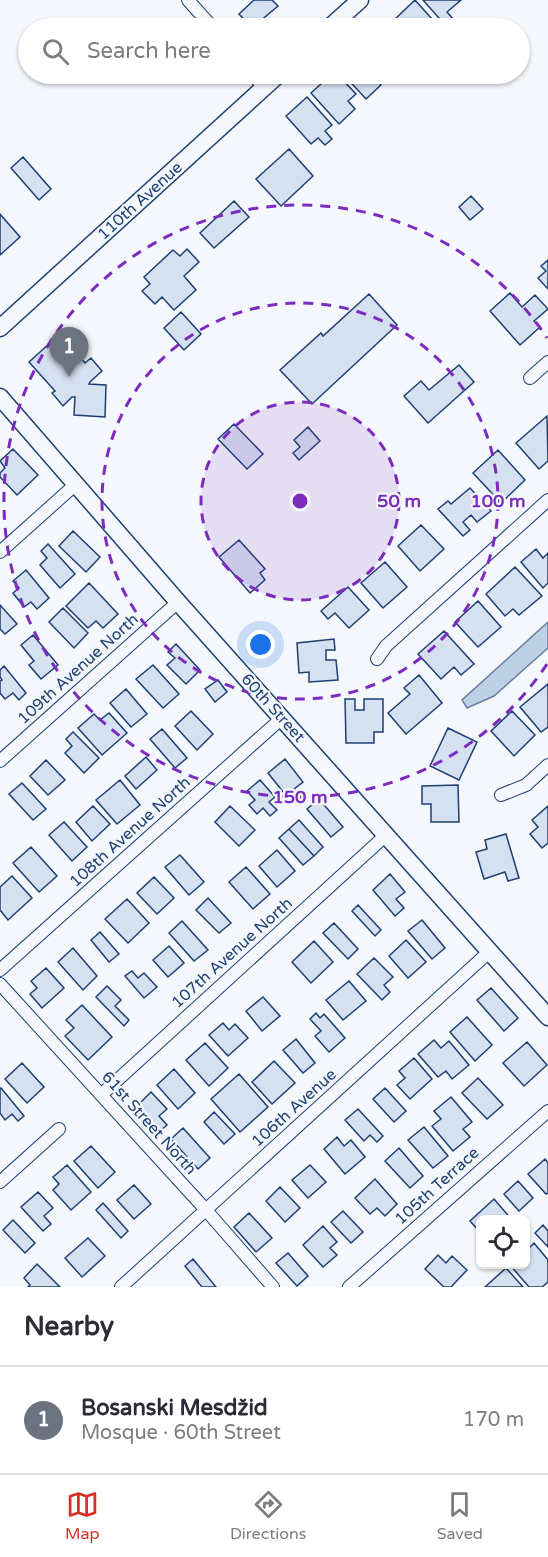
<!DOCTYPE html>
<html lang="en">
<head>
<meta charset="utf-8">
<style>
	body { margin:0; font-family:"Varela Round",sans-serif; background:#f7f7f7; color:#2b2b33 }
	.controls { position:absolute; right:18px; bottom:18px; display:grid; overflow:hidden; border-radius:9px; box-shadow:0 2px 4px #0004 }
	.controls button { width:54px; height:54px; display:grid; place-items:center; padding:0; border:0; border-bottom:2px solid #e1e1e2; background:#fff; color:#2b2b33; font:30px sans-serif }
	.you { position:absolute; left:261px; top:645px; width:21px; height:21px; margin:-15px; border:4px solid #fff; border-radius:50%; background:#1a73e8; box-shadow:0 0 0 9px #1a73e833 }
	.badge { display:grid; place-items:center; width:39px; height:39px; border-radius:50%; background:#d93025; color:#fff; font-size:20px; font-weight:700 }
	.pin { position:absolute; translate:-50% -50px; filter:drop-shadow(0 2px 3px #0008) }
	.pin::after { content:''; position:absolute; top:32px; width:21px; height:18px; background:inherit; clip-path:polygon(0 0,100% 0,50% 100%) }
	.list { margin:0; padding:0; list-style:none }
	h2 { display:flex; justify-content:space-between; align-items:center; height:78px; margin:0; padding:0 24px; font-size:26px }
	h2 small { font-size:20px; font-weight:400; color:#7c7c81 }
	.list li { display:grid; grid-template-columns:39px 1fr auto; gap:18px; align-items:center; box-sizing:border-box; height:108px; padding:0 24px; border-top:2px solid #e1e1e2 }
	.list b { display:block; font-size:22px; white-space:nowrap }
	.list p { margin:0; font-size:20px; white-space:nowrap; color:#7c7c81 }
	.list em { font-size:20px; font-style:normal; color:#7c7c81 }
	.icon { flex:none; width:33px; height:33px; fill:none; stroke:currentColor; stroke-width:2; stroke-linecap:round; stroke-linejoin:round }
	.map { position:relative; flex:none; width:548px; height:1287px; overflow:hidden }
	.search { position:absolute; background:#fff; box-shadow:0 2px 4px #0004; left:18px; right:18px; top:18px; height:66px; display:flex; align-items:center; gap:15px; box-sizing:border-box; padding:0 21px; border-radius:33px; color:#7c7c81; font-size:22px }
	.sheet { height:186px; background:#fff }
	nav { display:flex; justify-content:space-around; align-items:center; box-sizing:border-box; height:84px; border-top:2px solid #e1e1e2; background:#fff; font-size:16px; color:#7c7c81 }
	nav a { display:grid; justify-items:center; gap:3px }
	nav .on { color:#d93025 }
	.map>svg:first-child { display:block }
</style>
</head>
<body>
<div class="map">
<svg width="548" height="1287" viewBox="0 0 548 1287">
	<rect width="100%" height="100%" fill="#f4f7fb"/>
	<path fill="#bed0e5" stroke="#687fa3" stroke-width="1.5" d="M548,622V648L494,696L467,708L462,700Z"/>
	<path fill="#d5e0f0" stroke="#1d3f73" stroke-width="1.5" d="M254,0H272L278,6L252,28L239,14Z
		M415,0L440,28H402L394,20Z
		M423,0H461L447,12L454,20L446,26Z
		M332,74H337L356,94L348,101L355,109L339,124L311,93Z
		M343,74H378L374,77L381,85L366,99Z
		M307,97L332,125L325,131L332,139L325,145L318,138L311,144L286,116Z
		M289,149L313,176L281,206L256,179Z
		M23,157L51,189L39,200L11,168Z
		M471,196L483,209L470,220L459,207Z
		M234,201L249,217L214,248L200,233Z
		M0,214L20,237L0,255Z
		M187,249L199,262L184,276L196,290L174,310L162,297L155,304L142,291L150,284L144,277L173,250L180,256Z
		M548,260V289L538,278L546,271L541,266Z
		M510,293L522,307L535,295L548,309L534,321L540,327L520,345L490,311Z
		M369,294L397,325L312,404L280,370L321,333L323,336Z
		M181,312L201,334L184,350L164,328Z
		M60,334L85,363L91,358L102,371L90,382L89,384L106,385L105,417L74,415L75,397H72L63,406L52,393L55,391L29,362Z
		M459,365L474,382L428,423L404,396L421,381L429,390Z
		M547,416L548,461L539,469L516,443Z
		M234,424L263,454L247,469L218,439Z
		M308,427L320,441L299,460L293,453L300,447L294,440Z
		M13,449L38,475L17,495L0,477V473L5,468L0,461Z
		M498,450L525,480L501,503L473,473Z
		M470,488L491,511L477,522L471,515L463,522L470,530L463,536L438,509L448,501L451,504Z
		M421,525L444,549L420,571L398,546Z
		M73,531L100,557L86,572L59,546Z
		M239,540L265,569L260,573L265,580L250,593L219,557Z
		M48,544L75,574L60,588L40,565L47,558L41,551Z
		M536,549L543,558L548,553V583L543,588L521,562Z
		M385,562L407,587L383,608L361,583Z
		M515,567L542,596L519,615L513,609L505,616L486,594Z
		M26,570L49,598L37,609L31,602L24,607L13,593L19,588L13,581Z
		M89,583L118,614L103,628L96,621L88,628L66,606Z
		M348,587L369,610L349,628L335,613L328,619L321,611Z
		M478,601L501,627L478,647L455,622Z
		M0,605L17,624L5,634L0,629Z
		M63,608L88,633L74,648L49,622Z
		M444,631L474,664L461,675L454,667L441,679L418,654Z
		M33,635L58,665L41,679L29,665L34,661L21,645Z
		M334,639L335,650H326V660H336L338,680L309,682V672L299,673L297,643Z
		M176,644L200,670L186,684L167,665L175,658L168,652Z
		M153,665L179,694L163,708L136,679Z
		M4,666L26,693L19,700L13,693L5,699L0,693V681L2,680L0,677V670Z
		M419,675L442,703L406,734L388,713L410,694L404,688Z
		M218,680L227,692L215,702L205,689Z
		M548,684V727L541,732L520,707Z
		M126,689L147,714L131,727L110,703Z
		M345,699H355V710H364V699H383V732H374V743H346Z
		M191,711L213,734L197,750L175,726Z
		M512,711L535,735L514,756L491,731Z
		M109,713L127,733L102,755L78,728L94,714L100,720Z
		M448,728L477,742L459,780L430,766Z
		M162,729L187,758L175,768L150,739Z
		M73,732L99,758L84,773L65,753L72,746L66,739Z
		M146,757L157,770L136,789L125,776Z
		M285,759L303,782L294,789L300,796L292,803L268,773Z
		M46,760L65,780L48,795L30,776Z
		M120,780L140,805L117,824L96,800Z
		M260,780L275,797L269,802L277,810L270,816L263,808L257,814L249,805L255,800L247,791Z
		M22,783L46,809L33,820L9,794Z
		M458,785L459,822H431V804H422V786Z
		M319,799L343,827L331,837L307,809Z
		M93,806L110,824L92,841L76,822Z
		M230,806L255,830L239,846L215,822Z
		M548,806V843L542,848L530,834L538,827L532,820Z
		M299,820L323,847L314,856L289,829Z
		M64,822L87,847L72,861L49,835Z
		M289,829L314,856L303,865L279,838Z
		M506,834L519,878L508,881L505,872L484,879L476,852L487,849L485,840Z
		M31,847L57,876L39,892L13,863Z
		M277,850L295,871L277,887L259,866Z
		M180,855L204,882L189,895L165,867Z
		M246,867L270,894L253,909L229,882Z
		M390,874L405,892L396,899L404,908L395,916L373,890Z
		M12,876L32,898L8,920L0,910V887Z
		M154,877L174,898L157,914L137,893Z
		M208,898L231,923L219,933L196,910Z
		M127,899L149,923L128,943L105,919Z
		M358,905L381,930L375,936L352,911Z
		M422,920L445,948L432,959L408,931Z
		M182,921L208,950L194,961L169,933Z
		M334,923L358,949L348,959L323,933Z
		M100,932L119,954L109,962L91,940Z
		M406,940L426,962L408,978L389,956Z
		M314,941L333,962L311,983L292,962Z
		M169,946L184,963L168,977L153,960Z
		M73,948L97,976L83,990L58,962Z
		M374,958L393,977L384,985L390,992L382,1000L357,974Z
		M46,968L64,988L42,1008L30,994L37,988L31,981Z
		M132,971L138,978L144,973L157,987L144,998L125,976Z
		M349,981L366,1001L343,1020L326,1000Z
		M107,986L121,1000L115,1006L129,1020L124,1026L96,997Z
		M491,988L518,1018L504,1031L477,1000Z
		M263,997L280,1016L262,1031L246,1011Z
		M82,1005L112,1037L88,1060L65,1036L74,1028L66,1020Z
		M316,1013L320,1018L324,1014L345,1038L329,1052L315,1036L321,1031L310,1019Z
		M467,1017L492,1045L475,1061L450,1032Z
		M223,1023L229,1030L235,1024L248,1038L228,1056L209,1035Z
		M296,1039L315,1063L303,1073L283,1050Z
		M434,1040L441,1048L449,1041L469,1065L452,1079L446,1071L438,1077L418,1054Z
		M527,1042L547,1065L524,1086L503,1063Z
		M205,1043L228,1068L209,1086L186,1060Z
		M414,1058L432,1079L410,1099L397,1085L405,1078L399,1071Z
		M274,1061L295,1083L272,1104L252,1082Z
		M22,1063L44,1087L27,1103L5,1079Z
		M174,1069L195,1093L178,1109L157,1085Z
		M239,1074L268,1107L240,1132L211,1099Z
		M478,1078L503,1105L487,1119L462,1093Z
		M0,1088H1L24,1116L18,1121L12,1114L5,1120L0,1113Z
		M385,1088L406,1111L394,1122L373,1099Z
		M151,1092L167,1109L159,1116L167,1125L159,1132L135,1108Z
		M451,1097L472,1122L463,1129L470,1137L453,1151L432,1126L441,1119L434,1111Z
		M358,1109L383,1136L377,1142L370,1135L364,1141L345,1120Z
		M214,1112L235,1134L224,1144L204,1122Z
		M424,1127L448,1156L433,1168L408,1140Z
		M183,1128L210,1158L198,1169L171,1139Z
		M337,1137L344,1146L351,1140L365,1157L345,1174L324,1149Z
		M91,1146L115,1172L98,1188L74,1161Z
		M399,1148L423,1176L410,1188L385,1161Z
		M545,1159L548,1163V1193L546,1194L528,1174Z
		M67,1165L91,1192L71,1210L53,1190L59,1184L53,1177Z
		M310,1165L326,1182L308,1198L292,1180Z
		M375,1179L397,1204L385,1216L377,1208L370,1214L355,1198Z
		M518,1181L533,1198L519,1211L504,1194Z
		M134,1185L151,1204L134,1219L117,1200Z
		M280,1187L300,1208L285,1222L266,1201Z
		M38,1192L53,1208L44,1216L51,1224L43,1231L21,1207Z
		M494,1199L512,1220H480V1232L470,1221Z
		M103,1203L128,1231L121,1238L96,1210Z
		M343,1211L363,1232L351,1243L331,1222Z
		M249,1213L272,1238L256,1252L234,1227Z
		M13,1220L35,1243L25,1253L3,1230Z
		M543,1225L548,1231V1247L535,1233Z
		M323,1226L337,1242L330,1248L337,1255L323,1267L303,1245Z
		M88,1238L105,1256L82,1277L65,1258Z
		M534,1243L548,1260V1282L542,1287H529L510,1265L526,1264V1251Z
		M288,1253L308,1276L297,1286L276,1263Z
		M438,1255L446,1263L452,1256L467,1270L451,1287H444L425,1269Z
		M193,1259L216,1287H202L185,1266Z
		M37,1264L60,1287H28L30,1285L24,1278Z
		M506,1268L523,1287H485Z"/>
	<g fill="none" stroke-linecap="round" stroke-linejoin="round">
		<g stroke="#1d3f73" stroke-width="14">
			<path id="street" d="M188,0L213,28
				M252,74L264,87
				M530,378L548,362
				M0,552L76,484
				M377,659L386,646L548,500
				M0,761L178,602
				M501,795L526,785L548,765
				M0,970L282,718
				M0,984L206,1210L273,1287
				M101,1095L385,836
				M0,1182L59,1129
				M121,1287L489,952
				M349,1287L548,1111"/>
		</g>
		<g stroke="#1d3f73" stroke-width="19">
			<path id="secondary" d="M329,28L360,0
				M0,328L279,74
				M0,397L178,602L548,1017"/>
		</g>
		<use href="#street" stroke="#f4f7fb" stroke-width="12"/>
		<use href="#secondary" stroke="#f4f7fb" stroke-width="16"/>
	</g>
	<circle cx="300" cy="501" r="99" fill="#7b2cbf" fill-opacity=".12"/>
	<g fill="none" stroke="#7b2cbf" stroke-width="3" stroke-dasharray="10 8">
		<circle cx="300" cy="501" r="99"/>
		<circle cx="300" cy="501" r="198"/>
		<path d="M547 664A296 296 0 1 1 547 338"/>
	</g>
	<g text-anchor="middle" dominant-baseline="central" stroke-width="4.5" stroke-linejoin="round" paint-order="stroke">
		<g font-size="16" fill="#1d3f73" stroke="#f4f7fb">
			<text transform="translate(140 201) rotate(-42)">110th Avenue</text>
			<text transform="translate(78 669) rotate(-42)">109th Avenue North</text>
			<text transform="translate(273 708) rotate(48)">60th Street</text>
			<text transform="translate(130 832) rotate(-42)">108th Avenue North</text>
			<text transform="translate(232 953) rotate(-42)">107th Avenue North</text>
			<text transform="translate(294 1108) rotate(-42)">106th Avenue</text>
			<text transform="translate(149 1123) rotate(48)">61st Street North</text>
			<text transform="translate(437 1186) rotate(-42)">105th Terrace</text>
		</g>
	</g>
	<circle cx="300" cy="501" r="9" fill="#7b2cbf" stroke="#f4f7fb" stroke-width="3"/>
	<g font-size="18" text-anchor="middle" font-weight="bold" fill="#7b2cbf" stroke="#f4f7fb" stroke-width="4.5" stroke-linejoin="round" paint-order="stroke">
		<text x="399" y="507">50 m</text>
		<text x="498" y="507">100 m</text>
		<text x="300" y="803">150 m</text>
	</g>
</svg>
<div class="controls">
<button><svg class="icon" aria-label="locate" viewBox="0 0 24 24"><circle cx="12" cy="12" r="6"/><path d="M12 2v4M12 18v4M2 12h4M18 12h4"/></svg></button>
</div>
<div class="you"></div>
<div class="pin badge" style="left:69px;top:377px;background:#6b7280">1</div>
<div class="search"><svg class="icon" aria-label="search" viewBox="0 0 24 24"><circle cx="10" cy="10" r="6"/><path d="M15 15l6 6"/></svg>Search here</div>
</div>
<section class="sheet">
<h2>Nearby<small></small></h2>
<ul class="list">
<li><span class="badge" style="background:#6b7280">1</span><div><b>Bosanski Mesdžid</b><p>Mosque · 60th Street</p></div><em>170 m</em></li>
</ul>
</section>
<nav>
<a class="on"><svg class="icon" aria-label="map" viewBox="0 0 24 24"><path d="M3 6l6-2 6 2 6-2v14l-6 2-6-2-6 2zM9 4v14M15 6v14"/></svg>Map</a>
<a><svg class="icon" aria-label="directions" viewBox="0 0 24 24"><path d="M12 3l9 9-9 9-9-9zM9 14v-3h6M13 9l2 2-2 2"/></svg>Directions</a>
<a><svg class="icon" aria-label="saved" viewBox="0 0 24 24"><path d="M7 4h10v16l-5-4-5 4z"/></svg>Saved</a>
</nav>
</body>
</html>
